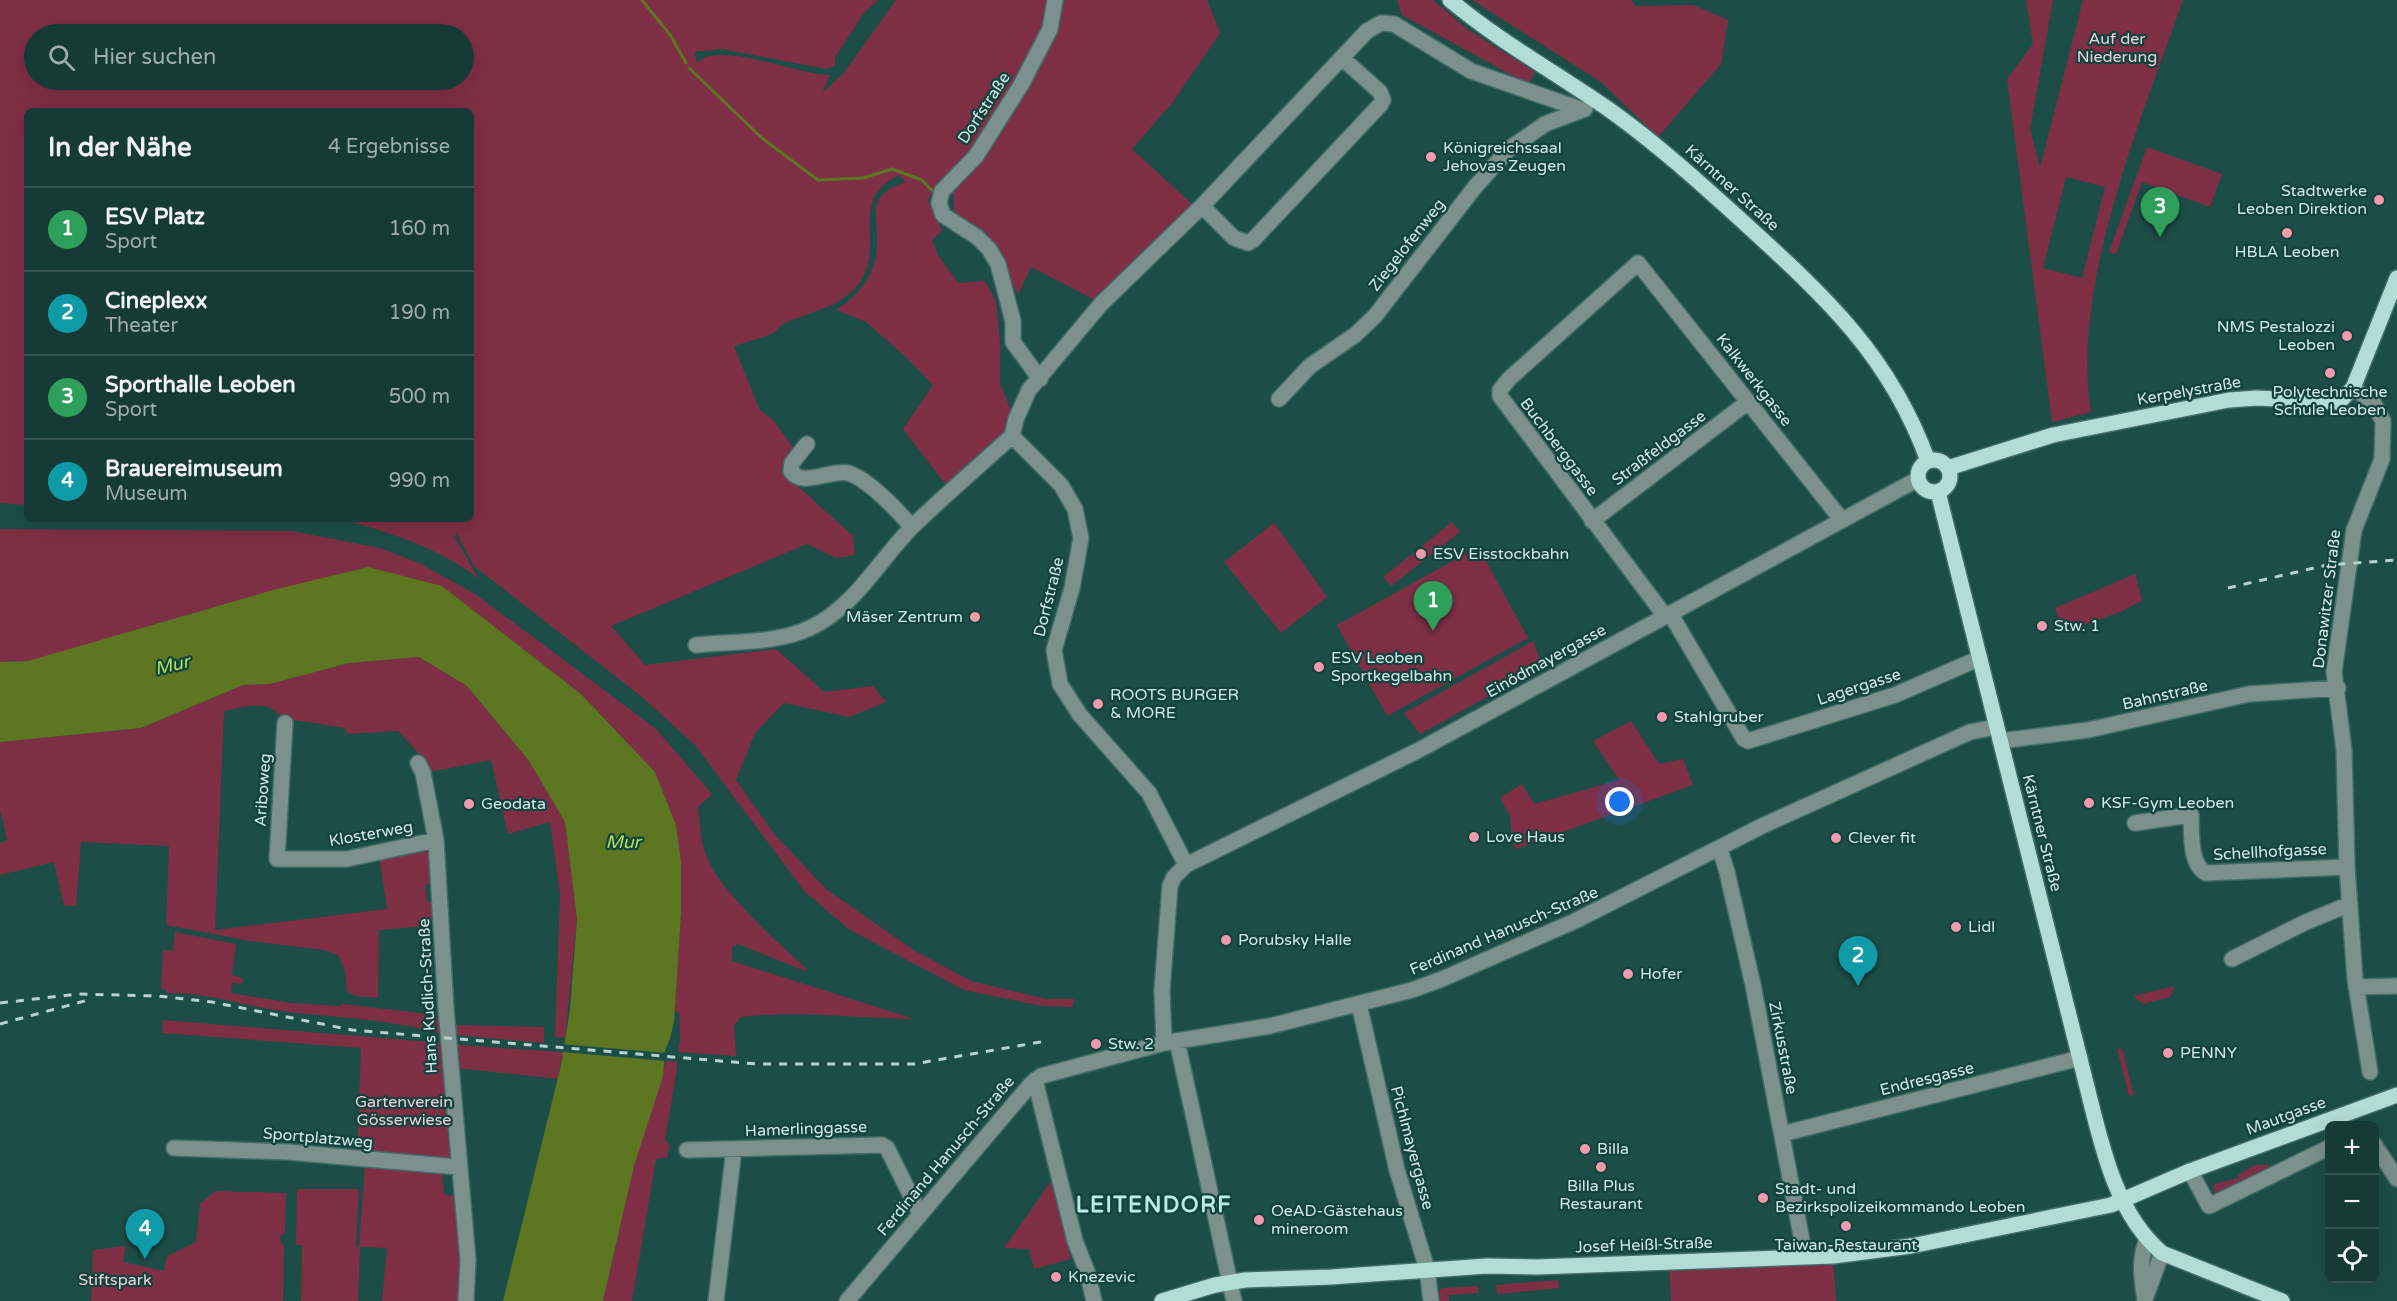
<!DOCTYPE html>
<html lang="de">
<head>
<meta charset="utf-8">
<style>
	body { margin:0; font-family:"Varela Round",sans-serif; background:#1f413d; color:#f1f3f6 }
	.controls { position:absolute; right:18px; bottom:18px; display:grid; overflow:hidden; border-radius:9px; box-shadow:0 6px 24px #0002 }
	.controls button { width:54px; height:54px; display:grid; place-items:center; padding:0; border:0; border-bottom:2px solid #355450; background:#163a35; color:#f1f3f6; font:30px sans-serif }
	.you { position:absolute; left:1620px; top:802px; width:21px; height:21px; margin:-15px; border:4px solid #fff; border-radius:50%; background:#1a73e8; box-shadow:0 0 0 9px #1a73e833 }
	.badge { display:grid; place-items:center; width:39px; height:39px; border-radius:50%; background:#f29aae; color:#fff; font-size:20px; font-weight:700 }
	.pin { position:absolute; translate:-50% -50px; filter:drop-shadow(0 2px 3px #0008) }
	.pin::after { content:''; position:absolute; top:32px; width:21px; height:18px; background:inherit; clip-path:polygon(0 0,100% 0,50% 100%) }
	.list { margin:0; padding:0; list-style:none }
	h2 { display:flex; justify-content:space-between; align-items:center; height:78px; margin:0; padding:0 24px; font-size:26px }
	h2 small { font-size:20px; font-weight:400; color:#9eadad }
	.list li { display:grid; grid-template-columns:39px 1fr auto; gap:18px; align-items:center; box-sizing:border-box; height:84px; padding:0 24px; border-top:2px solid #355450 }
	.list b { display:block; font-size:22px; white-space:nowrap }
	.list p { margin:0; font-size:20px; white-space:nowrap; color:#9eadad }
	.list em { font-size:20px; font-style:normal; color:#9eadad }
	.icon { flex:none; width:33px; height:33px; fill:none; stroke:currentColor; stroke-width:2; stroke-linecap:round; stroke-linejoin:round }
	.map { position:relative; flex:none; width:2397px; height:1301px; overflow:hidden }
	.search { position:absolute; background:#163a35; box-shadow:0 6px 24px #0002; left:24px; top:24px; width:450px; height:66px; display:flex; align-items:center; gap:15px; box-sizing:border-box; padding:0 21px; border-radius:33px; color:#9eadad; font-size:22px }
	.panel { position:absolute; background:#163a35; box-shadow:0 6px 24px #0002; left:24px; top:108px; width:450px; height:414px; border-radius:9px }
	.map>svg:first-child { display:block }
</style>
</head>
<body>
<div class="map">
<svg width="2397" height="1301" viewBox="0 0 2397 1301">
	<rect width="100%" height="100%" fill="#1d4d47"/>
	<path fill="#7e2f46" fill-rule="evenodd" d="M0,0H878L864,13L835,57V66L826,69L722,49L694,52L697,63C718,39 800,76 830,75L822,93L843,74L896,0H1051L1039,42L1002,106L981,133L964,161L939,182L928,200L942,231L932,240L938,255L958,283L985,281L996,302L1000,342V384L1011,410L1004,434L991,450L946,485L903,429L933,385L908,359L866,322L836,310C859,295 876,274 877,246C879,212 864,197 905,182L899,175C844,202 890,247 856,287C836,309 808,312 783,324C779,326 777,331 773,333C761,339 746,342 734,346L759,409L773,420L794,449L781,471L853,536L855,555L836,558L807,544L611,626L645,665L776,649L824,692L873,686L886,702L849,717L784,703L755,733L736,780L775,835L826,889L915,951L971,981L1046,999H1074L1073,1007L1042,1006L964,990L850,930L805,892L695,745L642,697L474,566L456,533L455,538L479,579C440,548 388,532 341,519H471V111H27V505L0,503ZM34,34H464V80H34Z
		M1059,0H1207L1220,33L1172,103L1132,149L1193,205L1095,300L1031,267L1018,295C1000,256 991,237 954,211L953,192L948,188L980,154Z
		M1397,0H1433L1467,29L1535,72L1528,84L1402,15Z
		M1472,0H1631L1636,6L1693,5L1728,20L1721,64L1658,137L1601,82Z
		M2026,0H2053L2030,129L2040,168L2083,0H2183C2142,117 2070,288 2091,412L2052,422L2007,79L2033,44ZM2066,177L2105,187L2082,278L2043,268Z
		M2147,147L2222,174L2210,207L2142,182L2116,254L2109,252Z
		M1452,522L1460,532L1391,586L1383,577Z
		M1274,523L1327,597L1281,633L1224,562Z
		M0,529L292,531L380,548L419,563L475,594L529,634L656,729L712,794L698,807C700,824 700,842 707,858C720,891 780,945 807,969L805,971L738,944L732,947V961L914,1019C856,1018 798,1010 741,1017L734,1026L736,1056L678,1052L680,1040L679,1012L674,1011L681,915L676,825L655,772L581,694L442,586L28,661L0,662Z
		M1478,547L1528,638L1387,716L1337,625Z
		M2135,574L2142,601L2120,612L2064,632L2055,608Z
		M1533,641L1543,666L1420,734L1404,713Z
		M419,657L467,686L529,761L565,822L577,919L565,1038L555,1037L560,894L550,822L508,834L491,760L429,772L425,760L398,731L347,734L345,728L282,718C269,698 243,707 224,711L215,930L387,909L379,856L427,847L430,849L434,883L425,885L427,902L436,901L437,925L379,930L378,998L355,996L347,991L345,970L338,955L324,950L250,941L166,925L169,846L81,842L76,906H64L54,862L0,875V843L7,840L0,809V742L141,728L243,685L270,684L349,663Z
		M1631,721L1659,764L1683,759L1693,785L1516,849L1512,840L1510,816L1500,798L1522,784L1534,804L1619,780L1593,741Z
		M175,932L236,944L232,975L243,978L242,984L232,983L231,993L291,1003L341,1006L343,1004L436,1015L443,1022V1034C386,1018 333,1018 275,1010C238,1004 204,992 166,993V990L161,988L163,950L173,951Z
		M2175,986L2170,997L2143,1004L2133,996Z
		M163,1020L443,1043L453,1159L450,1162L357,1155L361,1048L162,1033Z
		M453,1025L544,1027V1043L455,1035Z
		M456,1045L563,1052L558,1079L456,1068Z
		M2122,1048L2134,1095L2129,1096L2117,1049Z
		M666,1061L677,1062V1069L665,1140L670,1146L667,1157L656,1159L632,1301H603L634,1166Z
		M365,1163L442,1170L444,1195L456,1196L463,1251L462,1301H382L387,1248L360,1247L358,1301H301L302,1245H296L297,1189H359L356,1246H354L359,1247Z
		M2255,1165H2269L2271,1170L2217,1197L2214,1194V1184L2239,1178L2238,1175Z
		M1052,1180L1071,1259L1034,1269L1029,1249L1004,1248Z
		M215,1191L286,1193L285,1232L279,1238L284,1246L283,1301H91L93,1250L126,1246L123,1262L164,1271L167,1256L196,1242L200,1204Z
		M1833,1256L1836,1301H1671L1669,1263Z
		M1558,1280L1559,1288L1497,1294L1496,1285Z
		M1478,1286V1293L1449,1295V1301H1440L1439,1291L1442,1288Z"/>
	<path fill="#5c7621" d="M368,567L442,586L581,694L655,772L676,825L681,862V915L674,1021L670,1039L665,1050L663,1076L634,1166L603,1301H503L561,1065L570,1009L577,919L565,822L529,761L467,686L419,657L349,663L270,684L243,685L141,728L0,742V662L28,661L273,590Z"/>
	<path fill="#1d4d47" d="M561,1044L667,1053L666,1061L563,1052H560Z"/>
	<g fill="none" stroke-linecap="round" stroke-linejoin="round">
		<path stroke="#5c7621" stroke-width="3" d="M642,0L671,36L686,63
			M689,68L763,139L818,180L863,178L892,169L922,180L935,194"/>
		<g stroke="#416c67" stroke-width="18">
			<path id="minor" d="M1202,206L1234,238L1248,243L1253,240L1381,104L1383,100L1380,92L1342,58
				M1040,379L1013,342V321L998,264L989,249L977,237L943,215L939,203L942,191L976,156L1021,85L1050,29L1055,0
				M2353,388L2373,402L2383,421L2382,459L2354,530L2334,672L2344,750L2347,867L2355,979L2370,1072
				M1279,399L1310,366L1355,335L1375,316L1475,187L1509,149L1545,124L1585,109
				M807,444L792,463L791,471C802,488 831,469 848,473C868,479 898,511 912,527
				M1592,521L1748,402
				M1670,613L1744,739L1748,741L1895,695L1980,658
				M1665,616L1500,396V390L1509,379L1638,263L1841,519
				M696,645C733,641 776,644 810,628C855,607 879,560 913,526C945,495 979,466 1012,436
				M285,723L277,859H347L436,840
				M2000,741L2088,730L2249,694L2338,688
				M418,763L423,773L436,840L446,1009L468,1260L466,1301
				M2135,823L2191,815C2192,833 2189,864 2206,873L2347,867
				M1720,849L1727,872L1753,985L1805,1256
				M1186,865L1419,750L1918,479
				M2232,959L2306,922L2350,904
				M2356,987L2397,986
				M1359,1004L1397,1170L1427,1269L1431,1301
				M1177,1041L1234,1301
				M1164,1043L1162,990L1170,886L1174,877L1186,865L1149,793L1080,715L1060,684L1054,650L1072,588L1081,538L1075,509L1061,485L1012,436L1016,419L1029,390L1101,304L1202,206L1367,31L1381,23L1394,24L1471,71L1583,110
				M1035,1080L1075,1241L1087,1271L1094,1301
				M1782,1134L2080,1058
				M2374,1144L2397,1179
				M174,1148L288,1152L458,1167
				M687,1150L882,1145L887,1148L920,1214
				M2190,1171L2209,1206L2330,1147
				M2146,1296L2162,1253
				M716,1301L734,1149
				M847,1301L1030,1085L1041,1076L1164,1043L1270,1026L1412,990L1442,979L1575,921L1764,825L1970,732L1996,727
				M2145,1301C2142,1279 2138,1261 2147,1240"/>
		</g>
		<g stroke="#416c67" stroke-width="18">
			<path id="major" d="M1450,0C1500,42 1558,74 1611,111C1657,144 1699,182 1740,219C1822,294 1889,353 1928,461
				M1918 476a16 16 0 1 1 32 0a16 16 0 1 1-32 0Z
				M1948,468L2053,435L2229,400L2257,398L2339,402L2353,388L2397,278
				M1938,492L2088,1091C2102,1147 2116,1214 2162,1253L2282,1301
				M1162,1301L1215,1285L1245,1280L1331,1277L1487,1266L1537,1267L1833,1256L1911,1246L2111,1205L2190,1171L2397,1095"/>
		</g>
		<use href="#minor" stroke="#7c908d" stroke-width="15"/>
		<use href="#major" stroke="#b2dcd6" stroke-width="15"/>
		<path stroke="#b7d3cf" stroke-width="3" stroke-dasharray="8 8" stroke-linecap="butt" d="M2228,588L2327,565L2397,560
			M0,1003L78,994L158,996L212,1002L352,1030L757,1064H914L1046,1041
			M0,1024L92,999"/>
	</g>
	<g fill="#f29aae" stroke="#11423d" stroke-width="2">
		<circle cx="1431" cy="157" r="6"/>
		<circle cx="2379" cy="200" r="6"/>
		<circle cx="2287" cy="233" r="6"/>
		<circle cx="2347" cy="336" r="6"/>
		<circle cx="2330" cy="373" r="6"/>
		<circle cx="1421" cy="554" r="6"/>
		<circle cx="975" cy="617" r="6"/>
		<circle cx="2042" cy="626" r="6"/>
		<circle cx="1319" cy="667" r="6"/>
		<circle cx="1098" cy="704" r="6"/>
		<circle cx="1662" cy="717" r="6"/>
		<circle cx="2089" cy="803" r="6"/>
		<circle cx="469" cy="804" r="6"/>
		<circle cx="1474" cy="837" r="6"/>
		<circle cx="1836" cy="838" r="6"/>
		<circle cx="1956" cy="927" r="6"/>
		<circle cx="1226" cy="940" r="6"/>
		<circle cx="1628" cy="974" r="6"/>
		<circle cx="1096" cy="1044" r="6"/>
		<circle cx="2168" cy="1053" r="6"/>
		<circle cx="1585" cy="1149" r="6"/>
		<circle cx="1601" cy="1167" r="6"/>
		<circle cx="1763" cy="1198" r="6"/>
		<circle cx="1259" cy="1220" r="6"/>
		<circle cx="1846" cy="1226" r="6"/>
		<circle cx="1056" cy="1277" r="6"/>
	</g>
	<g text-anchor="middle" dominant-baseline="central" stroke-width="4.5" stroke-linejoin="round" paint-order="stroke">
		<g font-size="16" fill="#f0d1d7" stroke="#11423d">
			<text x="2117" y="39">Auf der<tspan x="2117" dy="18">Niederung</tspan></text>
			<text x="404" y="1102">Gartenverein<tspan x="404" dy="18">Gösserwiese</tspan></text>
			<text x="115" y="1280">Stiftspark</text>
		</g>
		<g font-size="16" fill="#d2eae7" stroke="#11423d">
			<text transform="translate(984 108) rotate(-57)">Dorfstraße</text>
			<text transform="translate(1732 188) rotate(42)">Kärntner Straße</text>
			<text transform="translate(1407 245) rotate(-52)">Ziegelofenweg</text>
			<text transform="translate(1754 380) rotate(52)">Kalkwerkgasse</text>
			<text transform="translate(2189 391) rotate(-10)">Kerpelystraße</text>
			<text transform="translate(1559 447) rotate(53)">Buchberggasse</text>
			<text transform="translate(1659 448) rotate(-37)">Straßfeldgasse</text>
			<text transform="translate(1049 597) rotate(-76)">Dorfstraße</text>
			<text transform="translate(2327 599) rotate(-83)">Donawitzer Straße</text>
			<text transform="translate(1546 661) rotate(-29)">Einödmayergasse</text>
			<text transform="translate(1859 687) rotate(-18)">Lagergasse</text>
			<text transform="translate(2165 695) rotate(-13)">Bahnstraße</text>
			<text transform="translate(263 790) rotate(-86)">Ariboweg</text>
			<text transform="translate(2042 833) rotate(76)">Kärntner Straße</text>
			<text transform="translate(371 834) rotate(-10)">Klosterweg</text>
			<text transform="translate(2270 852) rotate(-3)">Schellhofgasse</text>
			<text transform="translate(1504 931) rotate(-23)">Ferdinand Hanusch-Straße</text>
			<text transform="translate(428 996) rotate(-93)">Hans Kudlich-Straße</text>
			<text transform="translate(1783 1048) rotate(79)">Zirkusstraße</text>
			<text transform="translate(1927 1079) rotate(-14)">Endresgasse</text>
			<text transform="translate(2286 1116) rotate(-20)">Mautgasse</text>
			<text transform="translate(806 1129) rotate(-2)">Hamerlinggasse</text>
			<text transform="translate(318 1138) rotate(5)">Sportplatzweg</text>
			<text transform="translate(1412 1148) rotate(75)">Pichlmayergasse</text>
			<text transform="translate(946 1156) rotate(-50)">Ferdinand Hanusch-Straße</text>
			<text transform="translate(1644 1245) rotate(-2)">Josef Heißl-Straße</text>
		</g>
		<g font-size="16" fill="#d2eae7" stroke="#11423d" text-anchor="start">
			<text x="1443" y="148">Königreichssaal<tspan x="1443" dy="18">Jehovas Zeugen</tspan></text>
			<text x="2367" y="191" text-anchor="end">Stadtwerke<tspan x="2367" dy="18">Leoben Direktion</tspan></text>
			<text x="2287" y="252" text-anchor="middle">HBLA Leoben</text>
			<text x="2335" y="327" text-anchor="end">NMS Pestalozzi<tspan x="2335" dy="18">Leoben</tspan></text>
			<text x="2330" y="392" text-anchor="middle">Polytechnische<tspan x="2330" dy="18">Schule Leoben</tspan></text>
			<text x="1433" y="554">ESV Eisstockbahn</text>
			<text x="963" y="617" text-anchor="end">Mäser Zentrum</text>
			<text x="2054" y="626">Stw. 1</text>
			<text x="1331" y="658">ESV Leoben<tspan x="1331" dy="18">Sportkegelbahn</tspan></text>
			<text x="1110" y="695">ROOTS BURGER<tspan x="1110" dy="18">&amp; MORE</tspan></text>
			<text x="1674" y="717">Stahlgruber</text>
			<text x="2101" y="803">KSF-Gym Leoben</text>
			<text x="481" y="804">Geodata</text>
			<text x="1486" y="837">Love Haus</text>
			<text x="1848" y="838">Clever fit</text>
			<text x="1968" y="927">Lidl</text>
			<text x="1238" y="940">Porubsky Halle</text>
			<text x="1640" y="974">Hofer</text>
			<text x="1108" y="1044">Stw. 2</text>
			<text x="2180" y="1053">PENNY</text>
			<text x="1597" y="1149">Billa</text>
			<text x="1601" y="1186" text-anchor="middle">Billa Plus<tspan x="1601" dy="18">Restaurant</tspan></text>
			<text x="1775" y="1189">Stadt- und<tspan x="1775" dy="18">Bezirkspolizeikommando Leoben</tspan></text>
			<text x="1271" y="1211">OeAD-Gästehaus<tspan x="1271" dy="18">mineroom</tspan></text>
			<text x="1846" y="1245" text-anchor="middle">Taiwan-Restaurant</text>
			<text x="1068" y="1277">Knezevic</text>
		</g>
		<g font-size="18" font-style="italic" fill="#b4e255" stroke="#11423d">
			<text transform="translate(172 665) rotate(-13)">Mur</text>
			<text x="623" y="842">Mur</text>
		</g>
		<g font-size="22" font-weight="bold" letter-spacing="1.5" fill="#bbece5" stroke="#11423d">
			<text x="1154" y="1205">LEITENDORF</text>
		</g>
	</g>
</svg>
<div class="controls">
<button>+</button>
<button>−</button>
<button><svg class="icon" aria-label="locate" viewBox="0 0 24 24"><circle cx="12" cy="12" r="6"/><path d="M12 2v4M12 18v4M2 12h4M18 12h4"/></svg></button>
</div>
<div class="you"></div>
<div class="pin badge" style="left:1433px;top:631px;background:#2e9e5b">1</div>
<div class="pin badge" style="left:1858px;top:986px;background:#0f9aa8">2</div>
<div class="pin badge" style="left:2160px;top:237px;background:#2e9e5b">3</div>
<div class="pin badge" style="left:145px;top:1259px;background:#0f9aa8">4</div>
<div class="search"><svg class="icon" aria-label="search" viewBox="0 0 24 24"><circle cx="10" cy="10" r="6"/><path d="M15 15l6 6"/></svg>Hier suchen</div>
<section class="panel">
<h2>In der Nähe<small>4 Ergebnisse</small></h2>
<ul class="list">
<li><span class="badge" style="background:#2e9e5b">1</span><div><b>ESV Platz</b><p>Sport</p></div><em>160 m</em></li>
<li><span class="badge" style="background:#0f9aa8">2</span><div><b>Cineplexx</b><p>Theater</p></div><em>190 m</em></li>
<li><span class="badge" style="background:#2e9e5b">3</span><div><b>Sporthalle Leoben</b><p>Sport</p></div><em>500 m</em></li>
<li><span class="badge" style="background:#0f9aa8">4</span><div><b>Brauereimuseum</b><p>Museum</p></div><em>990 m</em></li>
</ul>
</section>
</div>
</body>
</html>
